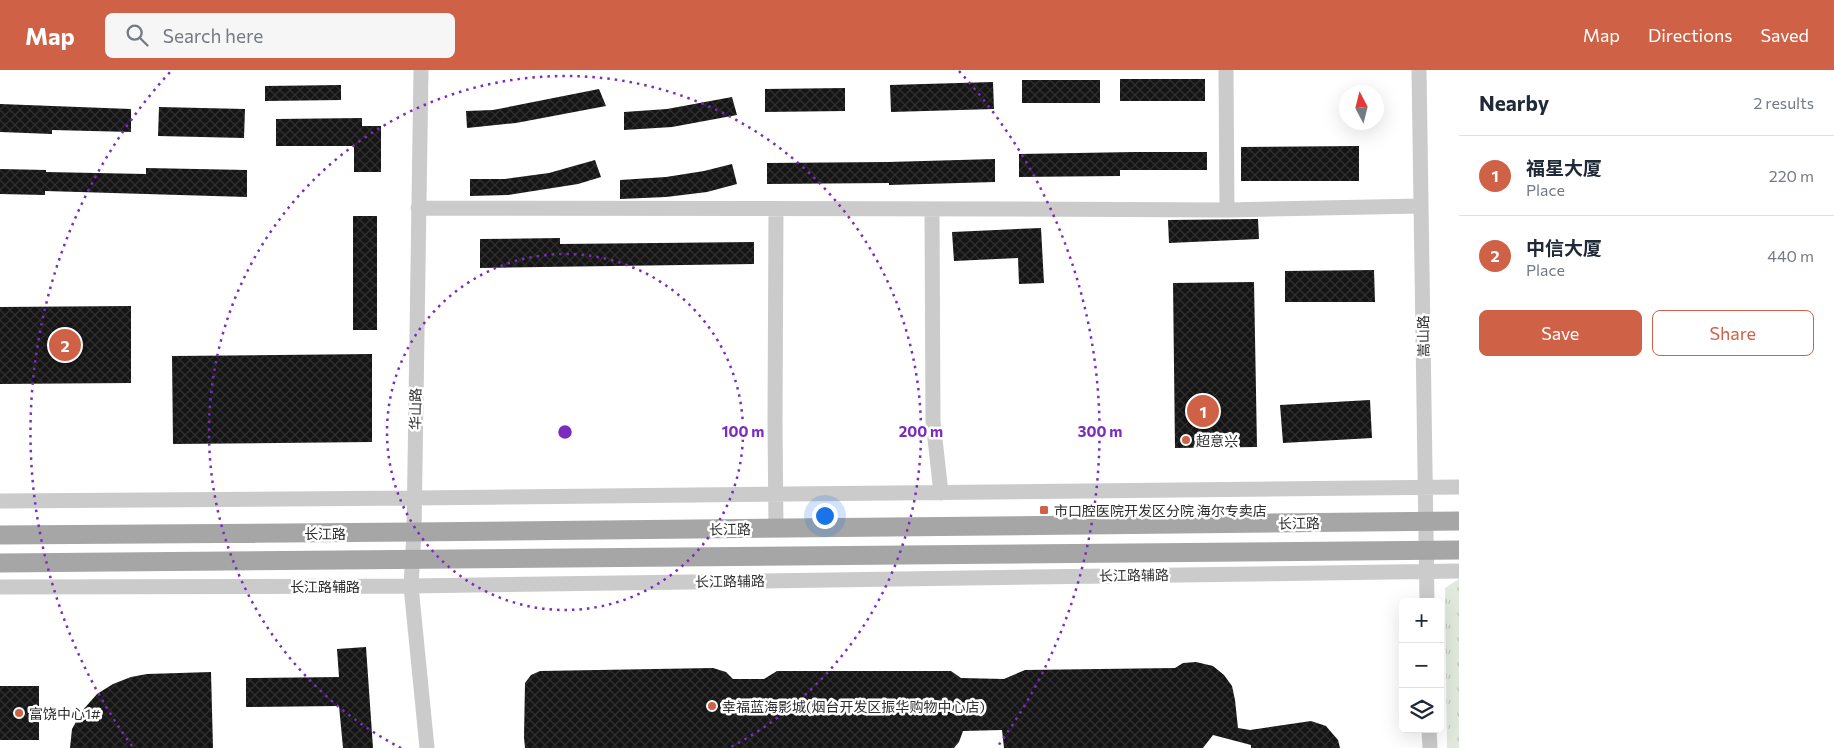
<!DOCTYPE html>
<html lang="en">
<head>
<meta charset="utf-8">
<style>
	body { margin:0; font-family:Commissioner,"Noto Sans SC",sans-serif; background:#f6f6f7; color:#1f2937 }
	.controls { position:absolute; right:15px; bottom:15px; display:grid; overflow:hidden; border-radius:8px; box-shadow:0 5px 20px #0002 }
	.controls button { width:45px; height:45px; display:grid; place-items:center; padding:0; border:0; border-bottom:1px solid #e0e1e3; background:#fff; color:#1f2937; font:25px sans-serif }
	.compass { position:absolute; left:1339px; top:15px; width:45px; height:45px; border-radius:50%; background:#fff; box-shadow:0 5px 20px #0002; rotate:353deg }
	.you { position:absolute; left:824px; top:445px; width:18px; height:18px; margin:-12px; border:4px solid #fff; border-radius:50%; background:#1a73e8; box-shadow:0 0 0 8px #1a73e833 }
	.badge { display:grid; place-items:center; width:32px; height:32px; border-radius:50%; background:#cf6146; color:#fff; font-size:16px; font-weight:700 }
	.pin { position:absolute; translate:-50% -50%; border:2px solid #fff; box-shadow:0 1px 5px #0006 }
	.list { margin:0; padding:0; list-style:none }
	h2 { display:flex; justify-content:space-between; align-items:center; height:65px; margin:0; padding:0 20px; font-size:21px }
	h2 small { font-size:16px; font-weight:400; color:#747a83 }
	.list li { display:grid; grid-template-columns:32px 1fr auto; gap:15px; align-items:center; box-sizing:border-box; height:80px; padding:0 20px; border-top:1px solid #e0e1e3 }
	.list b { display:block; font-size:19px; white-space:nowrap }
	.list p { margin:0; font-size:16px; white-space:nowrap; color:#747a83 }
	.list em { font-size:16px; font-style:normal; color:#747a83 }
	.actions { display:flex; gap:10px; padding:15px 20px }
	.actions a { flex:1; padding:11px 0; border:1px solid #cf6146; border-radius:8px; text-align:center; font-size:18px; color:#cf6146 }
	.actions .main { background:#cf6146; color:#fff }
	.icon { flex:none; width:28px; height:28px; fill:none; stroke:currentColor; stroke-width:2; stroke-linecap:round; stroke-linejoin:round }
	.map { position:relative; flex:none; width:1459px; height:678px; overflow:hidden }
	header { display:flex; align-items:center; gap:30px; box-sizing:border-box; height:70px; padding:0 25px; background:#cf6146; color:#fff }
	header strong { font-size:24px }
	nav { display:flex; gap:28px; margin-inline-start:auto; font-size:18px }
	.search { width:350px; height:45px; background:#f6f6f7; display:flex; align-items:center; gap:12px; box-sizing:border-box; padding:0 18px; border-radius:8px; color:#747a83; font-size:19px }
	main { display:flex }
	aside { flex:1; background:#fff }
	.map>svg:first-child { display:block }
</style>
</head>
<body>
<header>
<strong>Map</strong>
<div class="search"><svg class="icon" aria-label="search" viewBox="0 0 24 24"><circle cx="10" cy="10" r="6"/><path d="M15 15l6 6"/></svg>Search here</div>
<nav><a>Map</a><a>Directions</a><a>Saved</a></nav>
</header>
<main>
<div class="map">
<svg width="1459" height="678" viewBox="0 0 1459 678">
	<defs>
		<pattern id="grass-tufts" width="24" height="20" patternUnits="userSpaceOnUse" patternTransform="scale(1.25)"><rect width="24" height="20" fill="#e1e9dd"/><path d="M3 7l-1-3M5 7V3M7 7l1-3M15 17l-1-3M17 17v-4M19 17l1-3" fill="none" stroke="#c1c8be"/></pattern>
		<pattern id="building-cross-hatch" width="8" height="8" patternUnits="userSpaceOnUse" patternTransform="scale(1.25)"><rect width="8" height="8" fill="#151515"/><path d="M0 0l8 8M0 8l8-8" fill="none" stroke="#2f2f2f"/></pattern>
	</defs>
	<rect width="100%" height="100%" fill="#fff"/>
	<path fill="url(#grass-tufts)" d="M1459,509V678H1447L1445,518Z"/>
	<path fill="url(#building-cross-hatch)" d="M1120,9H1205V31H1120Z
		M1022,10H1100V33H1022Z
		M993,12L994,39L891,42L890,15Z
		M341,15V30L265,31V16Z
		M845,18V41L765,42V19Z
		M599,19L606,36L516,53L467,58L466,41L493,40Z
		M732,27L737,45L672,57L624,60V42L667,39Z
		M0,34L131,39V62L52,60V64L0,62Z
		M159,37L245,39L244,68L158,66Z
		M362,48V56H381V102H354V76H276V49Z
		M1359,76V111H1241V77Z
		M1135,82H1207V100H1120V106L1019,107V84Z
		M995,89V112L889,115V113L767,114V93L888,92Z
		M595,90L601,107L578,114L508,125L470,126V109H505L549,103Z
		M732,94L737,114L707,122L666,127L620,129V110L666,107L704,101Z
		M146,98L247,100V127L45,121V125L0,124V99L46,100V102L146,104Z
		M353,146H377V260H353Z
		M1258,149L1259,169L1169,173L1168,150Z
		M1041,158L1044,213L1019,214L1018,188L954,191L952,162Z
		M560,168V174L754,172V194L480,198V169Z
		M1374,200L1375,232H1285V201Z
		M1254,212L1257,377L1175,378L1173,213Z
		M131,236V313L0,314V237Z
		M372,284V372L173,374L172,286Z
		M1370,330L1372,368L1283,373L1280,335Z
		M366,577L373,678H343L339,636L246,637V608L339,607L337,579Z
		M1196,592L1213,596L1224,605L1232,616L1235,630L1238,658L1250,660L1311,651L1326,656L1338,670L1340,678H1251V675L1213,665L1203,678H1004L1002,660L963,661L959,672L954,678H525L524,667L525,613L531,605L540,601L713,598L726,602L733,609H764L777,601H951L961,608L1004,609L1025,600L1175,598L1183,593Z
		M211,602L213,678H70L72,659L82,641L97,624L113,614L131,607L147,604Z
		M0,616H39V670H0Z"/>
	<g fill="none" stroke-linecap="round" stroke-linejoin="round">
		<path stroke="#cbcbcb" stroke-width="15" d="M421,0L414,462L411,516L427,678
			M1226,0L1227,140
			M1419,0L1427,532
			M418,138L1003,139L1227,140L1421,136
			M776,139L775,354L776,459
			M932,139L933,351L941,423
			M0,431L414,428L1459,417
			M0,517L411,516L1459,501
			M1429,659L1430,678"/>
		<path stroke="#a6a6a6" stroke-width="19" d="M0,465L414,462L1459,451
			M0,493L1459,480"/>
	</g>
	<g fill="none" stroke="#7b2cbf" stroke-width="2.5" stroke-dasharray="2.5 5">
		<circle cx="565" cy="362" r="178"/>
		<path d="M401 678A356 356 0 1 1 729 678"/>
		<path d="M132 676A535 535 0 0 1 171 1M959 1A535 535 0 0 1 998 676"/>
	</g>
	<g fill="#cf6146" stroke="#fff" stroke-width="2">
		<circle cx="1186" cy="370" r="5"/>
		<rect x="1039" y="435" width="10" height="10" rx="2.5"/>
		<circle cx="712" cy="636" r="5"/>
		<circle cx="19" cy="643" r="5"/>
	</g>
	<g text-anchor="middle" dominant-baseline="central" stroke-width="5" stroke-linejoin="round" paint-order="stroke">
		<g font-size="14" fill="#2e2e2e" stroke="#fff">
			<text transform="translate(1423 266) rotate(-91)">嵩山路</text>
			<text transform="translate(415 339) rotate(-89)">华山路</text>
			<text transform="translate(1299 453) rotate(-1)">长江路</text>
			<text transform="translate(730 459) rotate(-1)">长江路</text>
			<text x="325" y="463">长江路</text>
			<text transform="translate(1134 505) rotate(-1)">长江路辅路</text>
			<text transform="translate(730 511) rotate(-1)">长江路辅路</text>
			<text x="325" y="516">长江路辅路</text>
		</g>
		<g font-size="14" fill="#2e2e2e" stroke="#fff" text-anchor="start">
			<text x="1196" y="370">超意兴</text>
			<text x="1054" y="440">市口腔医院开发区分院 海尔专卖店</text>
			<text x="722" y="636">幸福蓝海影城(烟台开发区振华购物中心店)</text>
			<text x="29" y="643">富饶中心1#</text>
		</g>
	</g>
	<circle cx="565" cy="362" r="8" fill="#7b2cbf" stroke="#fff" stroke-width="2.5"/>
	<g font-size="15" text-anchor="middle" font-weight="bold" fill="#7b2cbf" stroke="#fff" stroke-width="5" stroke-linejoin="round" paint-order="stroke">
		<text x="743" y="367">100 m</text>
		<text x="921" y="367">200 m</text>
		<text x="1100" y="367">300 m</text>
	</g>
</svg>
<div class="controls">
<button>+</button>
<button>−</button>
<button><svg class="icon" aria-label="layers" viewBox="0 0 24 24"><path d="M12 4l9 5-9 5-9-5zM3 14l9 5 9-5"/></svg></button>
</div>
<svg class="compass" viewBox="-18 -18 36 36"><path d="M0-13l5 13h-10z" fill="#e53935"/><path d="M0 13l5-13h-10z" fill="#747a83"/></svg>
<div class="you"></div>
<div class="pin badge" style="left:1203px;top:341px">1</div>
<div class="pin badge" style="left:65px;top:275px">2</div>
</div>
<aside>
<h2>Nearby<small>2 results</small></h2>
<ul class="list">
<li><span class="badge">1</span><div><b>福星大厦</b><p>Place</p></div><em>220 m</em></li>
<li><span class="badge">2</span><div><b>中信大厦</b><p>Place</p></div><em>440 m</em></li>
</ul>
<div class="actions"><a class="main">Save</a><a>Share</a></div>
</aside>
</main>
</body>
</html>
